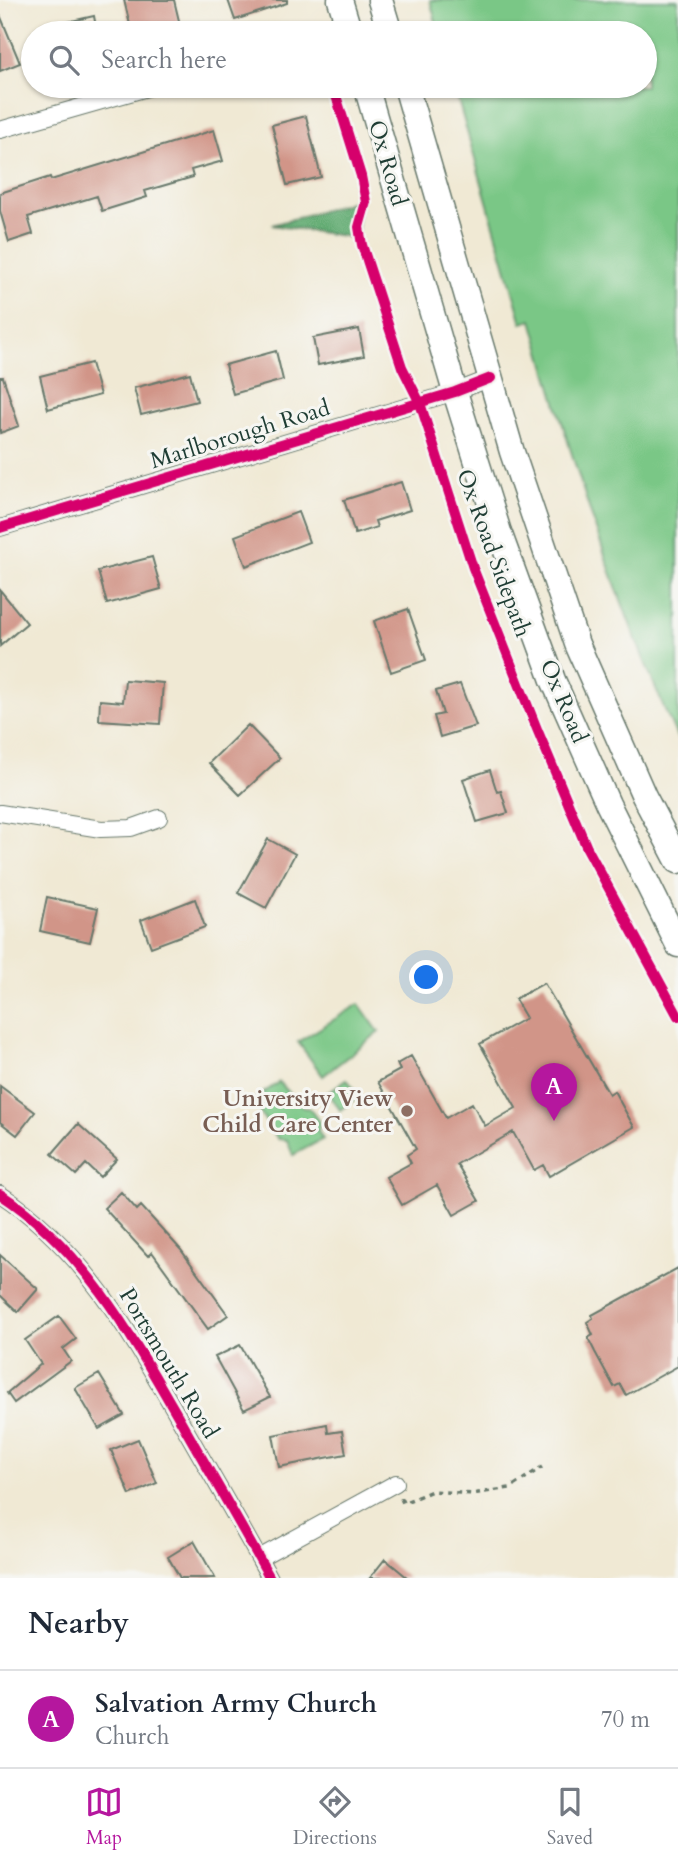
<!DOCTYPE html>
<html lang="en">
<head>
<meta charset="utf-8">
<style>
	body { margin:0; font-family:Cardo,serif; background:#f6f6f7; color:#1f2937 }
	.you { position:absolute; left:427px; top:978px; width:24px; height:24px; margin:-18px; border:5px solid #fff; border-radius:50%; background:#1a73e8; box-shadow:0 0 0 10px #1a73e833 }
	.badge { display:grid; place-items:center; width:46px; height:46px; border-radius:50%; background:#b5179e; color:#fff; font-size:23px; font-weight:700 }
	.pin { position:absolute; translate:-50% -58px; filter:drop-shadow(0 2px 4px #0008) }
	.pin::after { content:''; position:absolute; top:37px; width:24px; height:21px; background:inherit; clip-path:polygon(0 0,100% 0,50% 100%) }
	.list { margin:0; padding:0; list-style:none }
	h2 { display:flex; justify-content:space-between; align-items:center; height:91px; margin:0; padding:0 28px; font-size:30px }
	h2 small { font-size:23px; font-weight:400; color:#747a83 }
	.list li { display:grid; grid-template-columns:46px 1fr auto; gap:21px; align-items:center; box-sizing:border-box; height:98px; padding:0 28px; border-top:2px solid #e0e1e3 }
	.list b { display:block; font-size:26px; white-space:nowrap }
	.list p { margin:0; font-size:23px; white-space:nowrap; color:#747a83 }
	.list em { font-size:23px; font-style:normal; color:#747a83 }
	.icon { flex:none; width:38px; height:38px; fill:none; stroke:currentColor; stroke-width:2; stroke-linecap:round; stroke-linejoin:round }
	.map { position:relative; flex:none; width:678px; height:1578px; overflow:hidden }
	.search { position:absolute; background:#fff; box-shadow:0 2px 5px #0004; left:21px; right:21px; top:21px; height:77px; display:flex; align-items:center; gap:18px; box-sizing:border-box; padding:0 24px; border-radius:38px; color:#747a83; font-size:26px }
	.sheet { height:189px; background:#fff }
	nav { display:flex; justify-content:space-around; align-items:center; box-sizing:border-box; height:98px; border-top:2px solid #e0e1e3; background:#fff; font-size:19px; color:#747a83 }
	nav a { display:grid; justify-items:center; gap:4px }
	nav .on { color:#b5179e }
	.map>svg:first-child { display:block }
</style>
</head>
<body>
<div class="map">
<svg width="678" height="1578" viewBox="0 0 678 1578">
	<rect width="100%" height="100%" fill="#f6f6f2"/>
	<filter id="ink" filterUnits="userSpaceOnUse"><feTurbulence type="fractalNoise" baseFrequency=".0143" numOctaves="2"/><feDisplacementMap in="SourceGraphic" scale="14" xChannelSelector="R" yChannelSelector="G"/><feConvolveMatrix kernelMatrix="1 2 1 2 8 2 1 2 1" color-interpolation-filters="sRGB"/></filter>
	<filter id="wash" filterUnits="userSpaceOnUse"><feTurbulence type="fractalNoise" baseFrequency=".00686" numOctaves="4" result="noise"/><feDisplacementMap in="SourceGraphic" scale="28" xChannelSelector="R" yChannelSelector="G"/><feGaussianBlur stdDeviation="1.57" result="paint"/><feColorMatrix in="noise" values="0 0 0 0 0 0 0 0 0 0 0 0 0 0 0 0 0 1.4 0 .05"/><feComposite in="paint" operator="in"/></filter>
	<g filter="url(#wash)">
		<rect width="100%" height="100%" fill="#f0e9d4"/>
		<path fill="#7ac786" stroke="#4c825d" stroke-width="2" d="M430,0H678V739C616,604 573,463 532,320L522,323L454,86H645V33H439Z
			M359,1004L379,1032L323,1076L298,1042Z
			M347,1079L359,1096L340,1110L328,1092Z
			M279,1082L304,1108H309L320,1123L318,1131L323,1139L293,1155L287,1140L278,1139L252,1101Z"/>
		<path fill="#63ac73" stroke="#417454" stroke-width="2" d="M359,200L357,238L272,225Z"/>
		<g id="blocks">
			<path fill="#d19588" d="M124,0H174L180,25L145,33H132Z
				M228,0H287V3L235,20Z
				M0,15L20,63L0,71Z
				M94,16L97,33H46L45,27Z
				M306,116L321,177L287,185L272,125Z
				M214,130L223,161L191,170L193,177L145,191L147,197L102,211L97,196L28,217L33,234L9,242L0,211V193L50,177L51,180Z
				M359,329L364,356L318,365L313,338Z
				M276,351L283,380L233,394L225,365Z
				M91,363L100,395L48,409L40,376Z
				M190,373L197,401L141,415L134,388Z
				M0,377H3L19,426L0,433Z
				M401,482L410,510L375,521L377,527L355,534L344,500Z
				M298,512L309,542L246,566L235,536Z
				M152,557L161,589L107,604L98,571Z
				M0,590L27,623L0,646Z
				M408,609L426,660L391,672L374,621Z
				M125,680L163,683L160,724L99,720L100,700L123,702Z
				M460,684L476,726L440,737L434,716L443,714L436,691Z
				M248,725L280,758L240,795L209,763Z
				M490,770L497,792L501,791L508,813L477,822L463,779Z
				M268,839L295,854L266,908L238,893Z
				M47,897L98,908L90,942L40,931Z
				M195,899L205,927L151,947L141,920Z
				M544,983L609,1094L614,1091L634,1127L549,1176L543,1165L534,1170L513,1132L457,1164L479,1201L454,1215L437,1185L402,1205L386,1177L411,1163L407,1155L416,1149L378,1082L400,1070L397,1064L411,1056L446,1118L472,1103L485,1126L516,1108L480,1044L526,1018L515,999Z
				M0,1086L35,1112L17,1135L0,1122Z
				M78,1124L117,1159L100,1177L86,1164L76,1175L52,1154Z
				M121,1192L137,1210L141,1206L181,1250L228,1315L208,1329L152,1252L148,1256L104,1208Z
				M0,1255L38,1289L18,1312L0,1295Z
				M678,1268V1366L626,1395L620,1384L614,1387L595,1352L588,1338L593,1335L587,1322L593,1318L592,1315Z
				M59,1316L76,1339L63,1349L71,1361L14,1403L7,1393L41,1364L25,1340Z
				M240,1345L270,1397L244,1410L215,1357Z
				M99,1374L124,1415L99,1429L75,1388Z
				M327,1424L328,1433L342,1431L346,1454L279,1467L273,1435Z
				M138,1439L157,1483L130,1495L111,1450Z
				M194,1541L215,1578H180L168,1557Z
				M385,1559L408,1578H370Z"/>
		</g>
	</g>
	<g filter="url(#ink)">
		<use href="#blocks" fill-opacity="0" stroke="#68796c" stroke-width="2"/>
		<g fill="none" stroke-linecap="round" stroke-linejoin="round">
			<g stroke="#68796c" stroke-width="18">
				<path id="street" d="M0,130L154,86
					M0,528L455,392L491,378
					M0,813L101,829L131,828L159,818
					M0,1194C85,1249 134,1340 183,1425C212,1476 242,1527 270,1578
					M259,1558L396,1483"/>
			</g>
			<g stroke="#68796c" stroke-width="27">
				<path id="primary" d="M340,0L350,33
					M380,0L390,33
					M366,86L455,392L499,532L553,680L608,804L678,945
					M406,86L512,452L577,644L644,796L678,861"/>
			</g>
			<path stroke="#68796c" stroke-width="3.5" stroke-dasharray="5 5" stroke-linecap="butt" d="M401,1498L403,1503L432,1491L472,1494L510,1488L542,1467"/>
			<use href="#street" stroke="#fff" stroke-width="16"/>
			<use href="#primary" stroke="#fff" stroke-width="24"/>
			<g stroke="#f6f6f2" stroke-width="15">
				<path id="cycleway" d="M333,86L361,176L366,202L359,227L362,245L402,367L420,403L473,568L537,729L587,848L678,1016
					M0,528L455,392L491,378
					M0,1194C85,1249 134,1340 183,1425C212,1476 242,1527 270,1578"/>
			</g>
			<use href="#cycleway" stroke="#d6006c" stroke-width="10"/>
		</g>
	</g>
	<circle fill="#8d6e63" stroke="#f6f6f2" stroke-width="2.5" cx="407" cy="1111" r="7"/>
	<g text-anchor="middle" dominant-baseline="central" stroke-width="6" stroke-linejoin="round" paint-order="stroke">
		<g font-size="23" fill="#1f3d34" stroke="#f6f6f2">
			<text transform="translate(388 163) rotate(74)">Ox Road</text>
			<text transform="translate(240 434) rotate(-17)">Marlborough Road</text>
			<text transform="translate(494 553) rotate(70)">Ox Road Sidepath</text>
			<text transform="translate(564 701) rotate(67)">Ox Road</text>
			<text transform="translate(169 1363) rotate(59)">Portsmouth Road</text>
		</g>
		<g font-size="23" font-weight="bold" fill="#785e54" stroke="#f6f6f2" text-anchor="end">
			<text x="393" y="1098">University View<tspan x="393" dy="26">Child Care Center</tspan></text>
		</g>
	</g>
</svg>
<div class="you"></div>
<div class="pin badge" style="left:554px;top:1121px">A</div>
<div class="search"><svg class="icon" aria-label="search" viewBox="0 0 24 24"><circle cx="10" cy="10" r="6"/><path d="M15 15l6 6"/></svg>Search here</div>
</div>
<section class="sheet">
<h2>Nearby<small></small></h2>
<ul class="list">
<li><span class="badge">A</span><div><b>Salvation Army Church</b><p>Church</p></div><em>70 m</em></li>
</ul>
</section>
<nav>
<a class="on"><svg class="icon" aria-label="map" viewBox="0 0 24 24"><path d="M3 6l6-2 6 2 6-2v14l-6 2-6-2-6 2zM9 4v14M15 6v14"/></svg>Map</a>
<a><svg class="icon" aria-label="directions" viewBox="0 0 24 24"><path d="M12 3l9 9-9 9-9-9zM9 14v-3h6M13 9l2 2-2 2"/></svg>Directions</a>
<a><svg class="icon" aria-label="saved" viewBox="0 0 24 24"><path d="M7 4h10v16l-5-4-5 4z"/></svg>Saved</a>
</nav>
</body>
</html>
